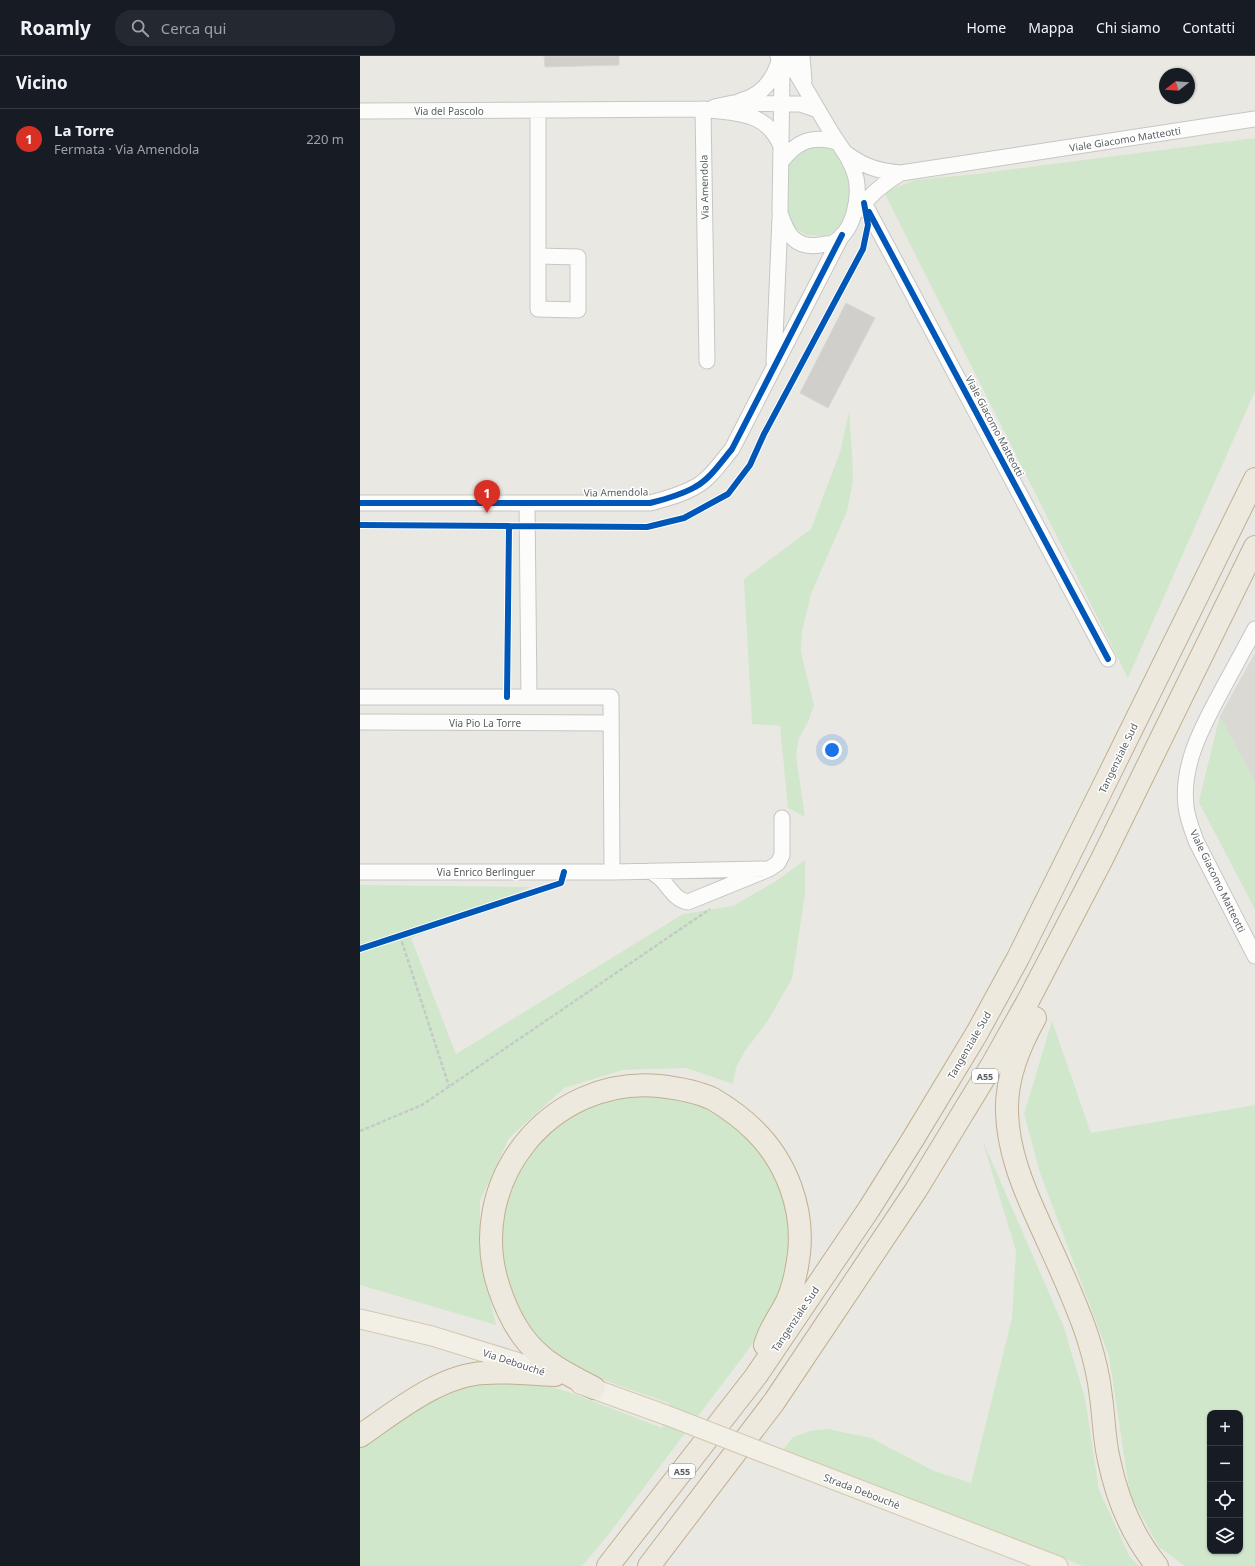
<!DOCTYPE html>
<html lang="it">
<head>
<meta charset="utf-8">
<style>
	body { margin:0; font-family:"Noto Sans",sans-serif; background:#242831; color:#f1f3f6 }
	.controls { position:absolute; right:12px; bottom:12px; display:grid; overflow:hidden; border-radius:8px; box-shadow:0 1px 3px #0004 }
	.controls button { width:36px; height:36px; display:grid; place-items:center; padding:0; border:0; border-bottom:1px solid #363941; background:#171b24; color:#f1f3f6; font:20px sans-serif }
	.compass { position:absolute; left:799px; top:12px; width:36px; height:36px; border-radius:50%; background:#171b24; box-shadow:0 1px 3px #0004; rotate:253deg }
	.you { position:absolute; left:472px; top:694px; width:14px; height:14px; margin:-10px; border:3px solid #fff; border-radius:50%; background:#1a73e8; box-shadow:0 0 0 6px #1a73e833 }
	.badge { display:grid; place-items:center; width:26px; height:26px; border-radius:50%; background:#d93025; color:#fff; font-size:13px; font-weight:700 }
	.pin { position:absolute; translate:-50% -33px; filter:drop-shadow(0 1px 2px #0008) }
	.pin::after { content:''; position:absolute; top:21px; width:14px; height:12px; background:inherit; clip-path:polygon(0 0,100% 0,50% 100%) }
	.list { margin:0; padding:0; list-style:none }
	h2 { display:flex; justify-content:space-between; align-items:center; height:52px; margin:0; padding:0 16px; font-size:17px }
	h2 small { font-size:13px; font-weight:400; color:#9ea1a6 }
	.list li { display:grid; grid-template-columns:26px 1fr auto; gap:12px; align-items:center; box-sizing:border-box; height:60px; padding:0 16px; border-top:1px solid #363941 }
	.list b { display:block; font-size:15px; white-space:nowrap }
	.list p { margin:0; font-size:13px; white-space:nowrap; color:#9ea1a6 }
	.list em { font-size:13px; font-style:normal; color:#9ea1a6 }
	.icon { flex:none; width:22px; height:22px; fill:none; stroke:currentColor; stroke-width:2; stroke-linecap:round; stroke-linejoin:round }
	.map { position:relative; flex:none; width:895px; height:1510px; overflow:hidden }
	header { display:flex; align-items:center; gap:24px; box-sizing:border-box; height:56px; padding:0 20px; background:#171b24; border-bottom:1px solid #363941 }
	header strong { font-size:19px }
	nav { display:flex; gap:22px; margin-inline-start:auto; font-size:14px }
	.search { width:280px; height:36px; background:#242831; display:flex; align-items:center; gap:10px; box-sizing:border-box; padding:0 14px; border-radius:16px; color:#9ea1a6; font-size:15px }
	main { display:flex }
	aside { flex:1; background:#171b24 }
	.map>svg:first-child { display:block }
</style>
</head>
<body>
<header>
<strong>Roamly</strong>
<div class="search"><svg class="icon" aria-label="search" viewBox="0 0 24 24"><circle cx="10" cy="10" r="6"/><path d="M15 15l6 6"/></svg>Cerca qui</div>
<nav><a>Home</a><a>Mappa</a><a>Chi siamo</a><a>Contatti</a></nav>
</header>
<main>
<aside>
<h2>Vicino<small></small></h2>
<ul class="list">
<li><span class="badge">1</span><div><b>La Torre</b><p>Fermata · Via Amendola</p></div><em>220 m</em></li>
</ul>
</aside>
<div class="map">
<svg width="895" height="1510" viewBox="0 0 895 1510">
	<rect width="100%" height="100%" fill="#eae8e3"/>
	<path fill="#dbd9d4" d="M895,597V853L839,746L860,660Z"/>
	<path fill="#d1e7cc" fill-rule="evenodd" d="M895,82V335L768,622L524,136L555,124L616,118Z
		M444,89L475,91L486,107L493,148L483,168L467,180L446,179L427,166L426,108Z
		M489,356L492,396L493,425L487,455L451,538L442,575L441,595L445,613L454,649L448,666L439,682L436,700L445,761L428,752L420,670L392,668L384,523L451,473L480,396Z
		M860,660L895,726V853L839,746Z
		M445,804V838L432,923L407,966L385,995L376,1012L373,1028L326,1012L263,1014L204,1032L149,1082L120,1145V1200L136,1269L0,1229V829L171,831L51,882L96,998L323,858L373,850L416,825Z
		M692,965L731,1077L895,1049V1510H825L799,1491L770,1439L749,1300L680,1117L664,1058ZM850,1357H880V1495H850Z
		M282,1037L335,1046L361,1059L397,1089L425,1138L430,1169L431,1198L415,1252L388,1294L248,1479L222,1510H0V1393L18,1379L74,1342L114,1325L179,1327L209,1336L302,1372L311,1348L227,1318L196,1301L170,1273L152,1244L140,1181L144,1150L156,1119L172,1094L188,1078L206,1063L232,1049Z
		M622,1083L703,1269L725,1342L739,1434L770,1501L779,1510H723L421,1396L433,1381L450,1375L468,1373L511,1382L574,1415L611,1427L652,1262L656,1195Z"/>
	<path fill="#d0cfcc" stroke="#dad7d2" d="M184,0H259V9L185,11Z
		M486,247L515,262L468,352L440,337Z"/>
	<g fill="none" stroke-linecap="round" stroke-linejoin="round">
		<g stroke="#c6c6c6" stroke-width="17">
			<path id="minor" d="M418,0L422,15L420,157C427,178 435,193 460,189C464,188 469,188 472,187C494,177 500,142 496,122C492,105 482,93 473,79C457,53 442,26 426,0
				M442,0L444,25
				M380,45C401,40 413,25 419,5
				M354,51L373,47L440,48L458,54
				M343,53L347,305
				M0,55L343,53C377,58 405,54 421,90
				M487,98C505,111 518,115 541,117L895,63
				M421,106C437,85 451,79 477,86
				M504,147L748,603
				M499,154C510,138 524,127 541,117
				M178,200L218,201V254L178,253V54
				M414,306L420,162
				M0,447H290C306,443 321,439 335,431C350,423 361,406 372,393L482,179
				M167,447L169,641
				M895,573C884,593 874,612 863,632C844,668 821,707 826,750C827,762 832,773 836,785L895,900
				M0,641H251L252,816
				M0,666L251,667
				M291,815C294,818 298,820 301,823C310,832 315,844 328,846L409,813L418,807L422,799V762
				M0,816H252L409,813"/>
		</g>
		<g stroke="#d4c7af" stroke-width="21">
			<path id="major" d="M0,1263L72,1280L182,1314
				M220,1328L306,1359
				M412,1400L698,1510"/>
		</g>
		<g stroke="#c1af90" stroke-width="24">
			<path id="highway" d="M675,962C659,991 646,1022 647,1056C648,1095 663,1131 679,1166C696,1204 715,1242 728,1282C734,1301 739,1322 741,1341C744,1362 744,1384 749,1404C757,1443 772,1479 797,1510
				M234,1332C216,1322 195,1313 180,1299C160,1282 147,1256 139,1232C104,1127 189,1020 299,1030C317,1032 336,1035 353,1043C368,1052 382,1062 394,1074C426,1105 444,1152 439,1197C437,1214 432,1238 423,1253C416,1265 409,1275 405,1289
				M0,1380C35,1356 80,1319 124,1317C147,1315 171,1318 195,1319
				M248,1510L396,1320L509,1153L553,1083L617,977L658,902L747,723L895,423
				M289,1510L414,1346L556,1134L632,1009L669,943L742,803L895,491"/>
		</g>
		<path stroke="#c4cac6" stroke-width="2.5" stroke-dasharray="4 2" stroke-linecap="butt" d="M40,880L89,1030
			M0,1075L62,1049L350,853"/>
		<use href="#minor" stroke="#fcfcfb" stroke-width="15"/>
		<use href="#major" stroke="#f2efe6" stroke-width="19"/>
		<use href="#highway" stroke="#eee9df" stroke-width="22"/>
		<g stroke="#d4c7af" stroke-width="21" stroke-linecap="butt">
			<path id="major-bridge" d="M306,1359L412,1400"/>
		</g>
		<use href="#major-bridge" stroke="#f2efe6" stroke-width="19"/>
		<g stroke="#fff" stroke-width="8">
			<path id="cycleway" d="M509,156L748,603
				M0,447H290C306,443 321,439 335,431C350,423 361,406 372,393L482,179
				M0,469L287,471L324,462L368,438L390,409L404,378L503,193L508,169L504,147
				M147,641L149,470
				M0,893L201,827L204,816"/>
		</g>
		<use href="#cycleway" stroke="#0057b8" stroke-width="6"/>
	</g>
	<g text-anchor="middle" dominant-baseline="central" stroke-width="3" stroke-linejoin="round" paint-order="stroke">
		<g fill="#fff" stroke="#8b8e91" stroke-width="1">
			<rect x="612" y="1013" width="26" height="14" rx="3"/>
			<rect x="309" y="1408" width="26" height="14" rx="3"/>
		</g>
		<g font-size="9" font-weight="bold" fill="#595e62">
			<text x="625" y="1020">A55</text>
			<text x="322" y="1415">A55</text>
		</g>
		<g font-size="10" fill="#595e62" stroke="#fff">
			<text x="89" y="55">Via del Pascolo</text>
			<text transform="translate(765 83) rotate(-9)">Viale Giacomo Matteotti</text>
			<text transform="translate(344 131) rotate(-91)">Via Amendola</text>
			<text transform="translate(635 370) rotate(62)">Viale Giacomo Matteotti</text>
			<text transform="translate(256 436) rotate(-1)">Via Amendola</text>
			<text x="125" y="667">Via Pio La Torre</text>
			<text transform="translate(758 702) rotate(-64)">Tangenziale Sud</text>
			<text x="126" y="816">Via Enrico Berlinguer</text>
			<text transform="translate(858 825) rotate(64)">Viale Giacomo Matteotti</text>
			<text transform="translate(609 989) rotate(-60)">Tangenziale Sud</text>
			<text transform="translate(435 1263) rotate(-56)">Tangenziale Sud</text>
			<text transform="translate(154 1306) rotate(18)">Via Debouché</text>
			<text transform="translate(502 1435) rotate(21)">Strada Debouchè</text>
		</g>
	</g>
</svg>
<div class="controls">
<button>+</button>
<button>−</button>
<button><svg class="icon" aria-label="locate" viewBox="0 0 24 24"><circle cx="12" cy="12" r="6"/><path d="M12 2v4M12 18v4M2 12h4M18 12h4"/></svg></button>
<button><svg class="icon" aria-label="layers" viewBox="0 0 24 24"><path d="M12 4l9 5-9 5-9-5zM3 14l9 5 9-5"/></svg></button>
</div>
<svg class="compass" viewBox="-18 -18 36 36"><path d="M0-13l5 13h-10z" fill="#e53935"/><path d="M0 13l5-13h-10z" fill="#9ea1a6"/></svg>
<div class="you"></div>
<div class="pin badge" style="left:127px;top:457px">1</div>
</div>
</main>
</body>
</html>
